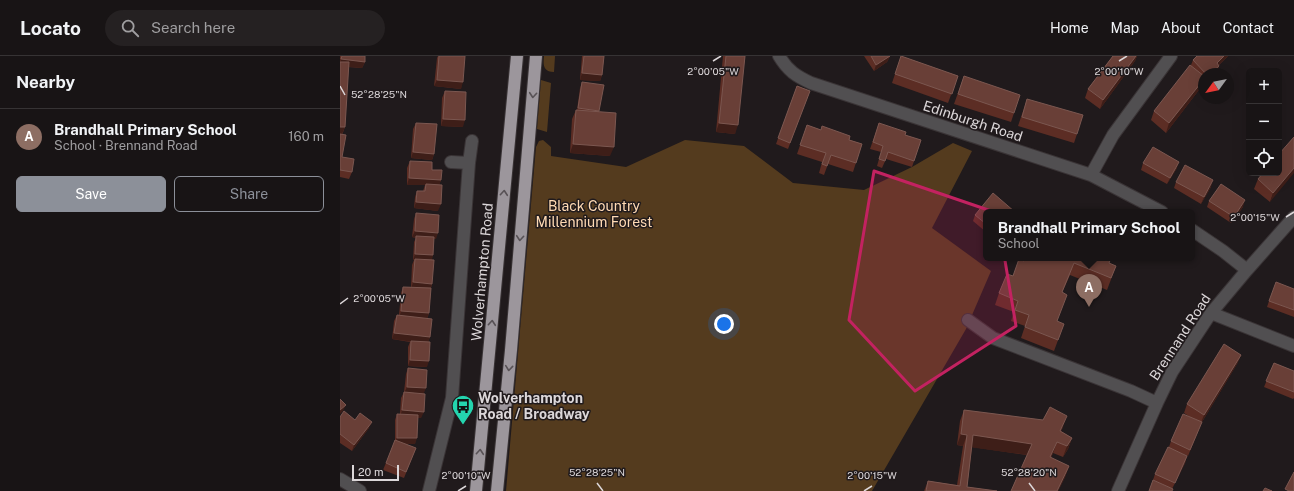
<!DOCTYPE html>
<html lang="en">
<head>
<meta charset="utf-8">
<style>
	body { margin:0; font-family:"Public Sans",sans-serif; background:#252122; color:#f1f3f6 }
	.controls { position:absolute; right:12px; top:12px; display:grid; overflow:hidden; border-radius:6px; box-shadow:0 4px 16px #0002 }
	.controls button { width:36px; height:36px; display:grid; place-items:center; padding:0; border:0; border-bottom:1px solid #363334; background:#181415; color:#f1f3f6; font:20px sans-serif }
	.compass { position:absolute; left:858px; top:12px; width:36px; height:36px; border-radius:50%; background:#181415; box-shadow:0 4px 16px #0002; rotate:237deg }
	.scale { position:absolute; left:12px; bottom:10px; width:47px; box-sizing:border-box; padding-left:4px; border:2px solid #dcd7d9; border-top:0; font-size:11px; line-height:14px; white-space:nowrap; color:#dcd7d9; -webkit-text-stroke:3px #201a1c; paint-order:stroke }
	.you { position:absolute; left:384px; top:268px; width:14px; height:14px; margin:-10px; border:3px solid #fff; border-radius:50%; background:#1a73e8; box-shadow:0 0 0 6px #1a73e833 }
	.badge { display:grid; place-items:center; width:26px; height:26px; border-radius:50%; background:#8c9099; color:#fff; font-size:13px; font-weight:700 }
	.pin { position:absolute; translate:-50% -33px; filter:drop-shadow(0 1px 2px #0008) }
	.pin::after { content:''; position:absolute; top:21px; width:14px; height:12px; background:inherit; clip-path:polygon(0 0,100% 0,50% 100%) }
	.popup { position:absolute; left:643px; top:153px; width:212px; height:52px; box-sizing:border-box; display:grid; place-content:center; border-radius:6px; background:#181415; filter:drop-shadow(0 1px 3px #0005); font-size:13px; white-space:nowrap; color:#9f9ea0 }
	.popup b { font-size:15px; color:#f1f3f6 }
	.popup::after { content:''; position:absolute; left:50%; top:100%; margin-left:-8px; border:8px solid transparent; border-top-color:#181415 }
	.list { margin:0; padding:0; list-style:none }
	h2 { display:flex; justify-content:space-between; align-items:center; height:52px; margin:0; padding:0 16px; font-size:17px }
	h2 small { font-size:13px; font-weight:400; color:#9f9ea0 }
	.list li { display:grid; grid-template-columns:26px 1fr auto; gap:12px; align-items:center; box-sizing:border-box; height:56px; padding:0 16px; border-top:1px solid #363334 }
	.list b { display:block; font-size:15px; white-space:nowrap }
	.list p { margin:0; font-size:13px; white-space:nowrap; color:#9f9ea0 }
	.list em { font-size:13px; font-style:normal; color:#9f9ea0 }
	.actions { display:flex; gap:8px; padding:12px 16px }
	.actions a { flex:1; padding:9px 0; border:1px solid #8c9099; border-radius:6px; text-align:center; font-size:14px; color:#8c9099 }
	.actions .main { background:#8c9099; color:#fff }
	.icon { flex:none; width:22px; height:22px; fill:none; stroke:currentColor; stroke-width:2; stroke-linecap:round; stroke-linejoin:round }
	.map { position:relative; flex:none; width:954px; height:435px; overflow:hidden }
	header { display:flex; align-items:center; gap:24px; box-sizing:border-box; height:56px; padding:0 20px; background:#181415; border-bottom:1px solid #363334 }
	header strong { font-size:19px }
	nav { display:flex; gap:22px; margin-inline-start:auto; font-size:14px }
	.search { width:280px; height:36px; background:#252122; display:flex; align-items:center; gap:10px; box-sizing:border-box; padding:0 14px; border-radius:22px; color:#9f9ea0; font-size:15px }
	main { display:flex }
	aside { flex:1; background:#181415 }
	.map>svg:first-child { display:block }
</style>
</head>
<body>
<header>
<strong>Locato</strong>
<div class="search"><svg class="icon" aria-label="search" viewBox="0 0 24 24"><circle cx="10" cy="10" r="6"/><path d="M15 15l6 6"/></svg>Search here</div>
<nav><a>Home</a><a>Map</a><a>About</a><a>Contact</a></nav>
</header>
<main>
<aside>
<h2>Nearby<small></small></h2>
<ul class="list">
<li><span class="badge" style="background:#8d6e63">A</span><div><b>Brandhall Primary School</b><p>School · Brennand Road</p></div><em>160 m</em></li>
</ul>
<div class="actions"><a class="main">Save</a><a>Share</a></div>
</aside>
<div class="map">
<svg width="954" height="435" viewBox="0 0 954 435">
	<rect width="100%" height="100%" fill="#201a1c"/>
	<path fill="#543b1e" d="M204,0H215L214,16C203,16 203,9 204,0Z
		M201,24L211,27L207,76L197,73Z
		M203,84L211,91V100L286,111L345,84L404,90L453,127L524,134L572,111L613,87L632,95L592,172L651,215L626,273L532,435H166L196,91L199,85Z"/>
	<g fill="none" stroke-linecap="round" stroke-linejoin="round">
		<g stroke="#3a3436" stroke-width="14">
			<path id="minor" d="M439,0C448,15 456,20 471,27L751,119L822,156
				M111,106L129,107
				M751,119L773,79L831,0
				M852,174L883,195L907,214
				M871,257L954,290
				M628,264L653,282L791,335L817,347
				M0,423L20,435
				M89,435L112,342L129,107L132,85
				M778,435L817,347L832,316L871,257L907,214L954,161"/>
		</g>
		<g stroke="#3a3436" stroke-width="14">
			<path id="highway" d="M136,435L177,0
				M157,435L171,294L196,0"/>
		</g>
		<use href="#minor" stroke="#514f51" stroke-width="12"/>
		<use href="#highway" stroke="#9c969c" stroke-width="12"/>
	</g>
	<path fill="#5c2d24" d="M0,0H25V6L22,12L8,11L5,71L2,79V101L12,116L9,123L0,121Z
		M98,0H125L121,33L94,30L97,2Z
		M242,0H264L262,19L260,25L240,24Z
		M383,0H405L395,78L376,76Z
		M524,0H550L547,6L534,15Z
		M561,0L618,20L608,47L552,27Z
		M773,0H797L795,5L760,53L745,42L748,33Z
		M857,0H888L879,9V10L877,16L875,18H864V25L862,30L826,77L811,64L814,55L851,9L853,4Z
		M624,20L674,57L671,66L614,48Z
		M242,26L259,55L270,100L230,97L232,63L236,54H237L240,32Z
		M457,30L470,35L448,93L436,88Z
		M105,35L123,71L101,70L102,42Z
		M687,43L737,78L734,87L678,70Z
		M76,67L94,98L92,104L71,102L73,73Z
		M539,67L565,79L581,84L572,111L546,103L542,112L537,110L541,96L530,93Z
		M467,69L522,88L513,116L488,108L484,119L479,117L482,106L457,98Z
		M954,81L930,146L914,133L918,123Z
		M70,105L92,114L101,124L99,129L98,155L74,152L75,141L77,135H83L85,129H67V112Z
		M803,107L837,112L827,128L801,114Z
		M836,126L871,131L861,148L834,132Z
		M869,145L903,151L891,167L867,151Z
		M646,156V176L633,165L635,159Z
		M76,157L96,183H94L92,204V228L91,232L89,257L87,263L90,281L88,285L87,311L68,310V291L70,286L52,283L54,265L57,259H59L61,237L63,231H71L72,209L74,204H73L74,186L76,182L72,181L74,163Z
		M684,205L769,207L776,210L767,234L730,219L722,237L717,266L724,268L714,295L681,282L685,270L671,265L674,256L655,249L659,237Z
		M954,233V261L927,251L929,245Z
		M901,299L897,308L862,366L848,400L834,394L847,400L845,407L832,433L813,424L815,418L829,391L831,385L850,361L844,357L847,348Z
		M934,307L954,315V342L953,343L924,331Z
		M68,312L84,338L81,362H78L75,388H66L76,392L64,422L43,414L55,385V364L57,358H60L61,342L64,336L66,318Z
		M624,354L723,371L721,375L732,382L728,393L723,401L713,397L711,402L729,410L725,421L718,435H671L687,399L632,391L627,431L657,435H584L588,425L617,429L623,390L617,389L620,365Z
		M0,361L15,364L29,372L12,395L0,387Z"/>
	<path fill="#3e1e18" d="M550,0L547,6L534,15L536,9Z
		M796,0H797L795,5L760,53L763,44Z
		M884,0H888L874,13L877,7Z
		M1,3L25,6L22,12L0,10V7Z
		M879,10L877,16L875,18H870Z
		M242,17L262,19L260,25L240,24Z
		M864,23V25L862,30L826,77L829,67Z
		M97,24L123,26L121,33L94,30Z
		M103,63L125,64L123,71L101,70Z
		M379,67L398,69L395,78L376,76Z
		M0,71H5L1,80H0Z
		M233,88L274,91L270,100L230,97Z
		M73,96L94,98L92,104L71,102Z
		M839,106L837,112L827,128L830,122Z
		M954,112V117L930,146L933,137Z
		M69,122L101,124L99,130L86,128L85,129H67Z
		M873,124L871,131L861,148L864,141Z
		M905,144L903,151L891,167L894,161Z
		M76,146L101,148L98,155L74,152Z
		M75,175L98,177L96,183L76,182V180V182L72,181Z
		M75,198L93,199L91,206L75,203L74,204H73Z
		M73,226L92,228L90,234L71,233Z
		M61,255L89,257L87,263L59,262Z
		M54,277L90,281L88,288L52,283Z
		M901,299L897,308L862,366L848,400L864,359Z
		M70,304L89,305L87,311L68,310Z
		M67,331L86,332L83,339L64,337Z
		M6,349L3,355L0,358V354Z
		M62,354L84,356L81,362L60,361Z
		M727,360L723,371L715,386L720,375Z
		M32,366L29,372L12,395L14,389Z
		M621,378L627,379L623,390L617,389Z
		M633,379L692,388L688,399L629,391Z
		M57,382H77L75,388H55Z
		M732,382L728,393L723,401L727,390Z
		M717,386L713,397L706,413L710,401Z
		M847,400L845,407L832,433L835,427Z
		M729,410L725,421L718,435H717Z"/>
	<path fill="#693f37" stroke="#7b5750" d="M2,0H25V6L1,3Z
		M99,0H125L123,26L97,24Z
		M244,0H264L262,19L242,17Z
		M386,0H405L398,69L379,67Z
		M531,0H550L536,9Z
		M561,0L618,20L612,38L555,18Z
		M773,0H796L763,44L748,33Z
		M857,0H884L877,7L879,10L870,18H866L853,4Z
		M0,6H9L5,71H0Z
		M850,9L864,20V23L829,67L814,55Z
		M624,20L680,39L674,57L618,38Z
		M242,26L264,29L259,55L238,52Z
		M457,30L470,35L450,87L438,82Z
		M105,35L126,36L125,64L103,63Z
		M687,43L743,59L737,78L682,61Z
		M236,54L276,57L274,91L233,88Z
		M76,67L97,68L94,98L73,96Z
		M539,67L566,76L565,79L581,84L574,105L548,96L545,105L539,103L543,90L533,86Z
		M467,69L481,74L482,70L510,80L509,84L522,88L516,107L491,99L487,110L482,108L486,97L460,89Z
		M0,78L6,79L2,101L14,103L12,116L0,114Z
		M954,81V112L933,137L918,123L923,117H939V98Z
		M813,91L839,106L830,122L803,107Z
		M70,105L92,106V114H102L101,124L69,122Z
		M845,109L873,124L864,141L836,126Z
		M86,128L102,129L101,148L76,146L77,135H85Z
		M881,128L905,144L894,161L869,145Z
		M653,137L675,156H646V168L635,159Z
		M76,157L99,159L98,177L75,175Z
		M76,180L94,181L93,199L75,198Z
		M685,202H771L769,207L776,210L771,222L734,207L722,236L727,239L717,265L724,268L718,284L685,271L689,259L675,254L678,245L659,237L667,218L673,220L679,203L684,205Z
		M75,203L94,204L92,228L73,226Z
		M936,226L954,233V254L929,245Z
		M63,231L91,232L89,257L61,255Z
		M57,259L92,263L90,281L54,277Z
		M71,285L90,286L89,305L70,304Z
		M884,288L901,299L864,359L847,348Z
		M934,307L954,315V336L926,325Z
		M68,312L87,314L86,332L67,331Z
		M64,336L85,338L84,356L62,354Z
		M0,343L6,349L0,354Z
		M710,351L727,360L720,375L732,382L727,390L717,386L710,401L729,410L717,435H671L692,388L633,379L627,431L657,435H586L588,425L620,430L627,379L621,378L624,354L703,364Z
		M4,355L15,364L20,357L32,366L14,389L0,378V361Z
		M57,358L78,359L77,382H57Z
		M843,358L862,366L850,394L831,385Z
		M55,384L76,392L66,416L46,407Z
		M828,391L847,400L835,427L815,418Z
		M954,416V435H949L945,433Z
		M813,424L833,433L832,435H809Z
		M925,432L932,435H923Z"/>
	<defs><path id="oneway-chevron" d="M-2-3.5L2.5 0L-2 3.5" fill="none" stroke-width="1.6" stroke-linecap="round" stroke-linejoin="round"/></defs>
	<g stroke="#585256">
		<use href="#oneway-chevron" transform="translate(193 39) rotate(95)"/>
		<use href="#oneway-chevron" transform="translate(164 137) rotate(-85)"/>
		<use href="#oneway-chevron" transform="translate(180 182) rotate(95)"/>
		<use href="#oneway-chevron" transform="translate(152 267) rotate(-85)"/>
		<use href="#oneway-chevron" transform="translate(169 312) rotate(96)"/>
		<use href="#oneway-chevron" transform="translate(140 396) rotate(-85)"/>
	</g>
	<path fill="#c32261" fill-opacity="0.2" stroke="#c32261" stroke-width="3" stroke-linejoin="round" d="M534,115L657,157L676,270L575,335L509,264Z"/>
	<path fill="none" stroke="#dcd7d9" stroke-width="1.5" d="M373,5L381,0M779,5L787,0M0,30L5,39M946,161L954,156M0,248L8,242M257,427L263,435M689,427L695,435M118,435L126,430M524,435L532,430"/>
	<defs>
		<g id="bus-pin" transform="scale(1.15)"><path d="M0 17L-7.5 6A9.5 9.5 0 1 1 7.5 6Z" fill="#24d5af" stroke="#201a1c"/><path d="M-5-6H5V4H4V6H2V4H-2V6H-4V4H-5ZM-3.5-4V0h7V-4ZM-3.5 1.2v1.5H-2V1.2ZM2 1.2v1.5H3.5V1.2Z" fill="#111"/></g>
	</defs>
	<g fill-rule="evenodd">
		<use href="#bus-pin" x="123" y="350"/>
	</g>
	<g text-anchor="middle" dominant-baseline="central" stroke-width="3" stroke-linejoin="round" paint-order="stroke">
		<g font-size="14" fill="#dcd7d9" stroke="#201a1c">
			<text transform="translate(633 65) rotate(18)">Edinburgh Road</text>
			<text transform="translate(142 216) rotate(-85)">Wolverhampton Road</text>
			<text transform="translate(840 281) rotate(-57)">Brennand Road</text>
		</g>
		<g font-size="14" fill="#ffdab4" stroke="#201a1c">
			<text x="254" y="150">Black Country<tspan x="254" dy="16">Millennium Forest</tspan></text>
		</g>
		<g font-size="14" font-weight="bold" fill="#dcd7d9" stroke="#201a1c" text-anchor="start">
			<text x="138" y="342">Wolverhampton<tspan x="138" dy="16">Road / Broadway</tspan></text>
		</g>
	</g>
	<g font-size="10" text-anchor="middle" fill="#dcd7d9" stroke="#201a1c" stroke-width="3" stroke-linejoin="round" paint-order="stroke">
		<text x="373" y="19">2°00'05"W</text>
		<text x="779" y="19">2°00'10"W</text>
		<text x="39" y="42">52°28'25"N</text>
		<text x="915" y="165">2°00'15"W</text>
		<text x="39" y="246">2°00'05"W</text>
		<text x="257" y="420">52°28'25"N</text>
		<text x="689" y="420">52°28'20"N</text>
		<text x="126" y="423">2°00'10"W</text>
		<text x="532" y="423">2°00'15"W</text>
	</g>
</svg>
<div class="controls">
<button>+</button>
<button>−</button>
<button><svg class="icon" aria-label="locate" viewBox="0 0 24 24"><circle cx="12" cy="12" r="6"/><path d="M12 2v4M12 18v4M2 12h4M18 12h4"/></svg></button>
</div>
<svg class="compass" viewBox="-18 -18 36 36"><path d="M0-13l5 13h-10z" fill="#e53935"/><path d="M0 13l5-13h-10z" fill="#9f9ea0"/></svg>
<div class="scale">20 m</div>
<div class="you"></div>
<div class="pin badge" style="left:749px;top:251px;background:#8d6e63">A</div>
<div class="popup"><b>Brandhall Primary School</b>School</div>
</div>
</main>
</body>
</html>
